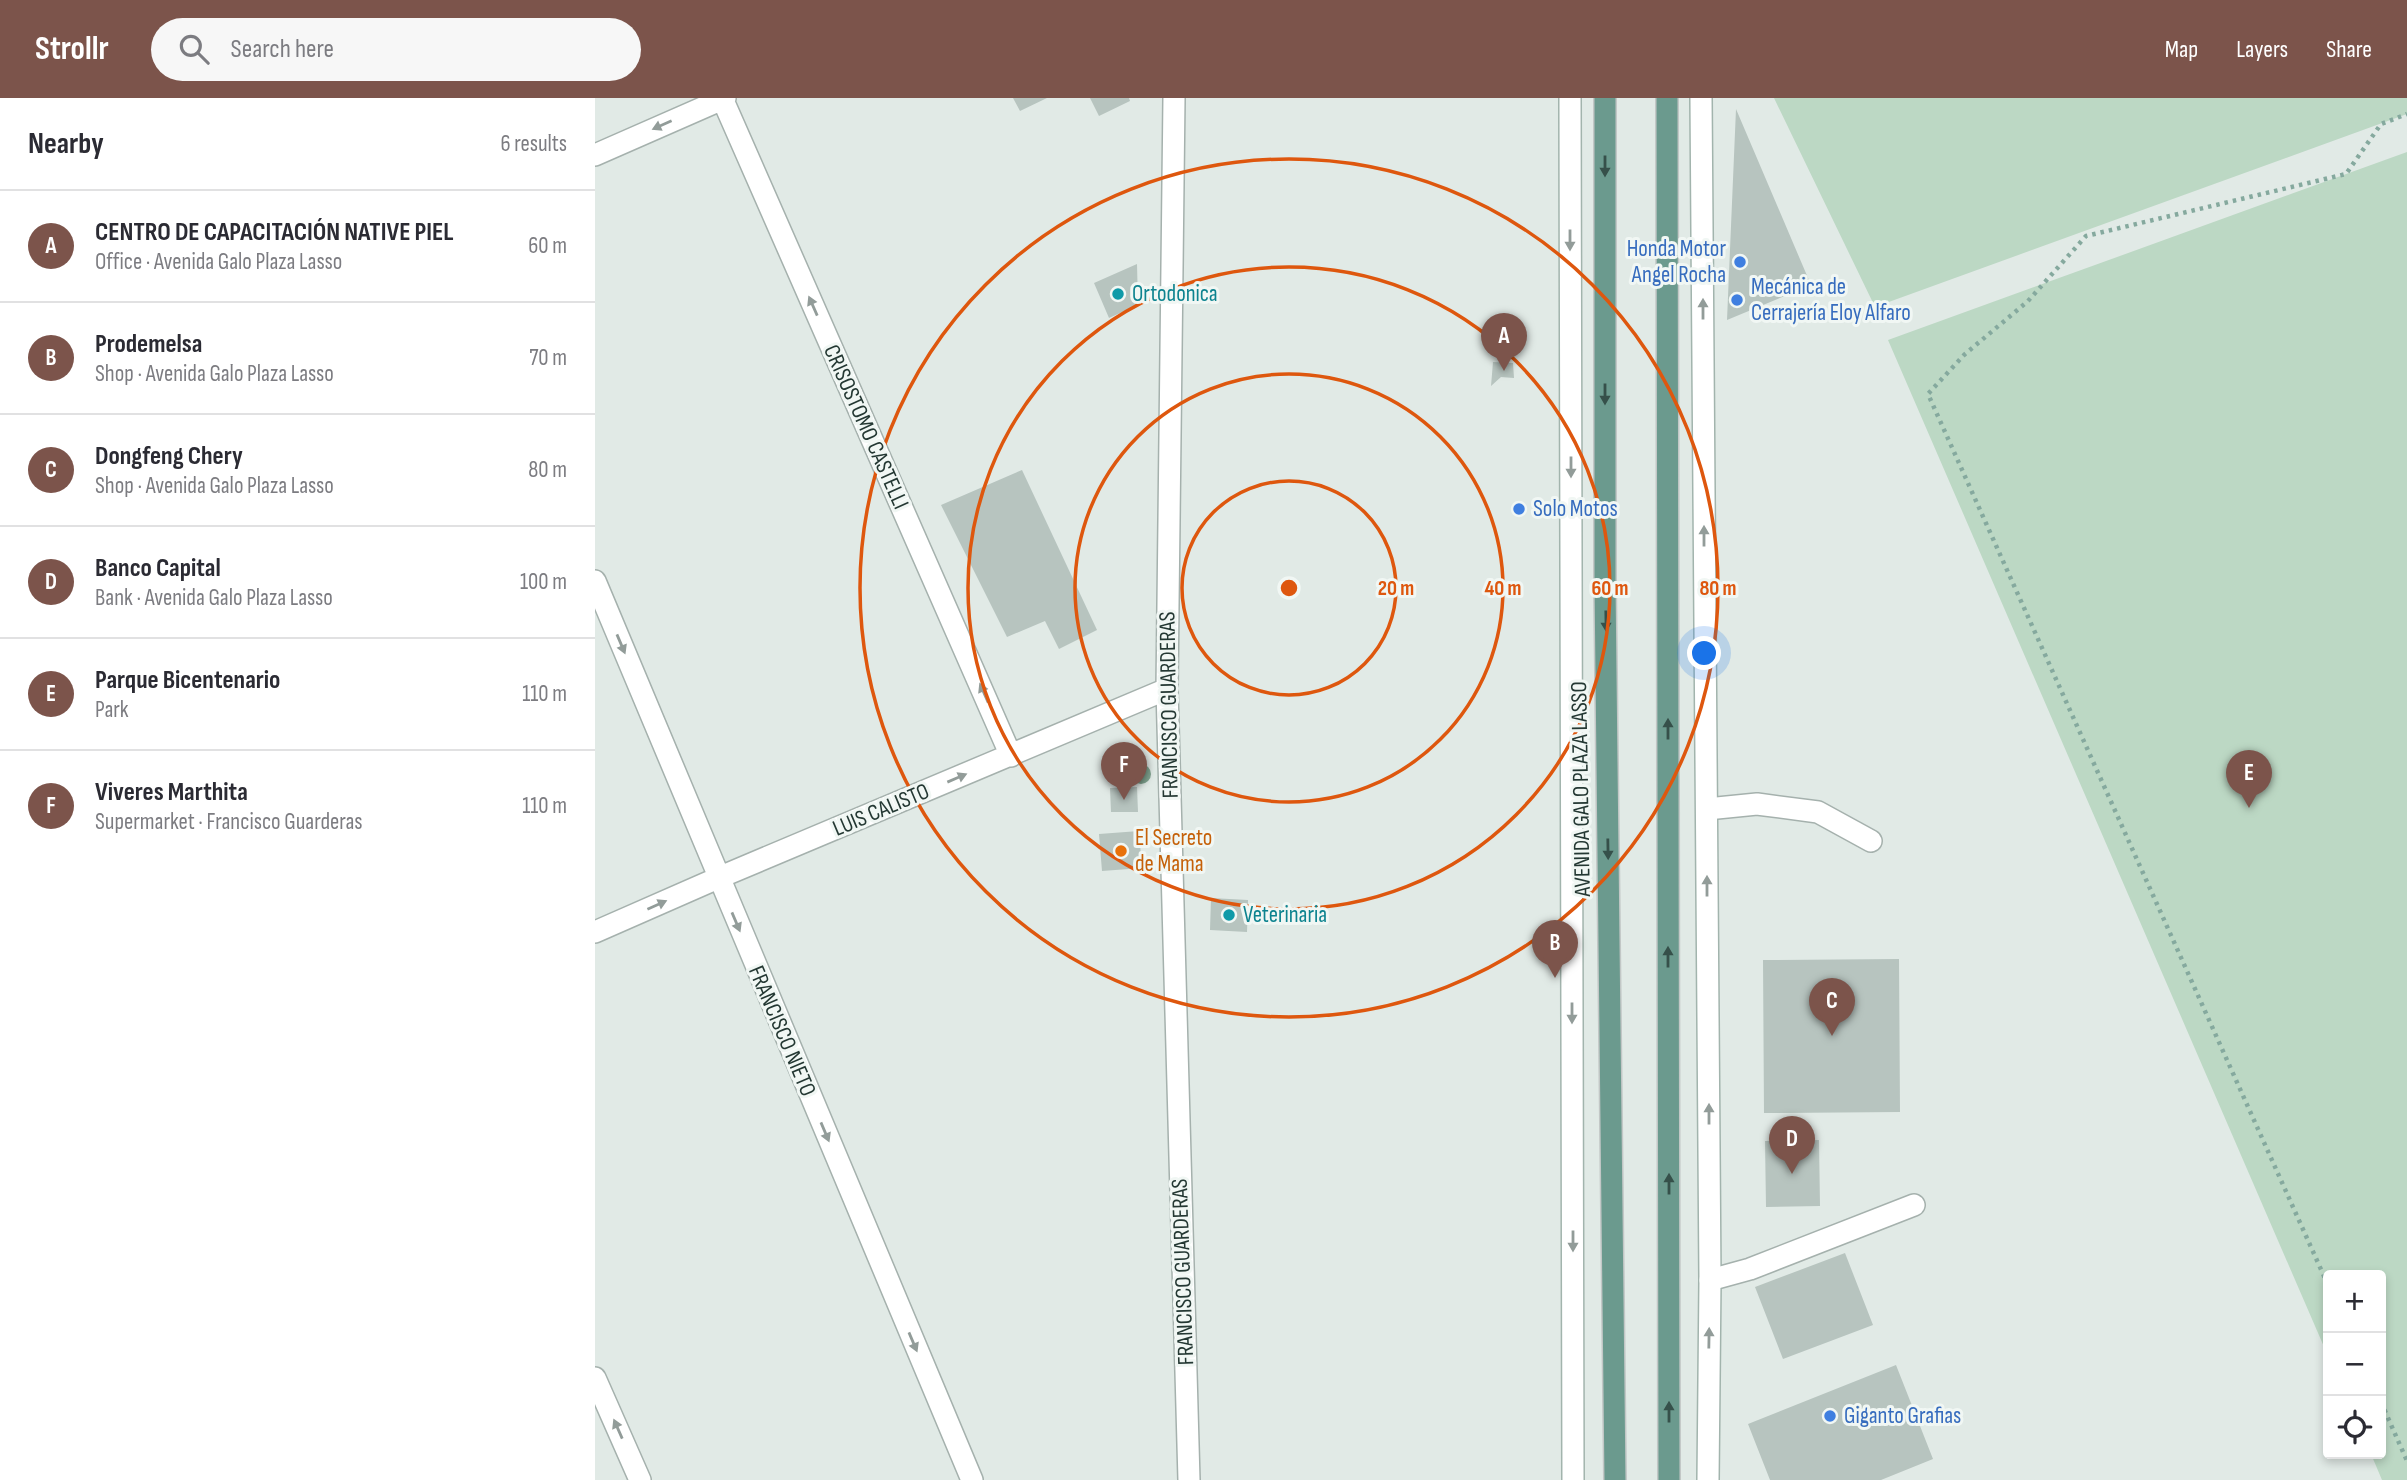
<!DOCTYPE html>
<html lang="en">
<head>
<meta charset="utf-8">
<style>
	body { margin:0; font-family:"Sofia Sans Condensed",sans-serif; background:#f7f7f7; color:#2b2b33 }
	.controls { position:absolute; right:21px; bottom:21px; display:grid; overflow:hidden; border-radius:7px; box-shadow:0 4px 10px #0003 }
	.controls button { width:63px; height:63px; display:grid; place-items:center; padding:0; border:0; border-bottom:2px solid #e1e1e2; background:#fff; color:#2b2b33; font:35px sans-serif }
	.you { position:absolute; left:1110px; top:556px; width:24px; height:24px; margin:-18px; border:5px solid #fff; border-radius:50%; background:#1a73e8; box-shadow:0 0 0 10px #1a73e833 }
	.badge { display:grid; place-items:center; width:46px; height:46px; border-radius:50%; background:#7c544b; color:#fff; font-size:23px; font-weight:700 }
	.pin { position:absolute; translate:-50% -58px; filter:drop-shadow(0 2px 4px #0008) }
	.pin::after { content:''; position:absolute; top:37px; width:24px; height:21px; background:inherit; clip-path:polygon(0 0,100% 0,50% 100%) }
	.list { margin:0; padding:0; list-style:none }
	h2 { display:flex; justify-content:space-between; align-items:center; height:91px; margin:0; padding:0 28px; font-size:30px }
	h2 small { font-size:23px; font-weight:400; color:#7c7c81 }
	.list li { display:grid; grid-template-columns:46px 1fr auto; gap:21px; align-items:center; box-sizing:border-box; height:112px; padding:0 28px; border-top:2px solid #e1e1e2 }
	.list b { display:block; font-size:26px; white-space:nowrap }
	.list p { margin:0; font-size:23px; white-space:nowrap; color:#7c7c81 }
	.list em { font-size:23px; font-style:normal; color:#7c7c81 }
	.icon { flex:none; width:38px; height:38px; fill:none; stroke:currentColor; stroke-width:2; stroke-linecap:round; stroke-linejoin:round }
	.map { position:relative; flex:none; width:1812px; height:1382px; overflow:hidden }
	header { display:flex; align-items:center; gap:42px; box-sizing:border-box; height:98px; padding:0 35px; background:#7c544b; color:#fff }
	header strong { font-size:33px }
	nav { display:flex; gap:38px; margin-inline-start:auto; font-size:24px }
	.search { width:490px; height:63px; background:#f7f7f7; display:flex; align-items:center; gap:18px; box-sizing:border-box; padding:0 24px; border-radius:38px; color:#7c7c81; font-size:26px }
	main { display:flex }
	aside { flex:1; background:#fff }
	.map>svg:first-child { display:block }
</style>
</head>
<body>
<header>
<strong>Strollr</strong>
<div class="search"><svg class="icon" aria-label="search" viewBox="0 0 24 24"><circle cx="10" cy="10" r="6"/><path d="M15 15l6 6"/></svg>Search here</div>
<nav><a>Map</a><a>Layers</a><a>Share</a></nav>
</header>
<main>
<aside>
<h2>Nearby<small>6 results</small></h2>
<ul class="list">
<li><span class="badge">A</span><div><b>CENTRO DE CAPACITACIÓN NATIVE PIEL</b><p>Office · Avenida Galo Plaza Lasso</p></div><em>60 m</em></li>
<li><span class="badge">B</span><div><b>Prodemelsa</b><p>Shop · Avenida Galo Plaza Lasso</p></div><em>70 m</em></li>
<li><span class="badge">C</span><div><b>Dongfeng Chery</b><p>Shop · Avenida Galo Plaza Lasso</p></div><em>80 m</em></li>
<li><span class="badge">D</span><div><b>Banco Capital</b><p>Bank · Avenida Galo Plaza Lasso</p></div><em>100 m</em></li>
<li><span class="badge">E</span><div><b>Parque Bicentenario</b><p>Park</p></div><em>110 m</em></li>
<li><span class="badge">F</span><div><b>Viveres Marthita</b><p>Supermarket · Francisco Guarderas</p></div><em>110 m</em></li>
</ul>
</aside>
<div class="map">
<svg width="1812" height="1382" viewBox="0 0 1812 1382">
	<rect width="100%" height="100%" fill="#e1eae6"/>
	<path fill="#bcd8c4" d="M1179,0H1812V16L1280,209Z
		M1812,54V1382H1787L1776,1356H1786V1177H1733V1258L1293,242Z"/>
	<path fill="#b7c4bf" d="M418,0H452L425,13Z
		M495,0H534L535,3L504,18Z
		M1141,11L1216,187L1132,222Z
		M542,166L543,207L514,220L499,185Z
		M898,264L918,265L919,280L906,279L896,288Z
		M427,372L502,532L464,551L450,523L412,539L346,407Z
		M542,689L543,714H516L515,690Z
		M544,733L547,770L507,773L504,736Z
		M616,800L653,802L652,834L615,832Z
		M1304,861L1305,1014L1169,1015L1168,862Z
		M1224,1042L1225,1108L1171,1109L1170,1043Z
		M1250,1155L1278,1227L1188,1261L1160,1189Z
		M1301,1267L1338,1361L1286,1382H1175L1153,1326Z"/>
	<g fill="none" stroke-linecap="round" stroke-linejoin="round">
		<g stroke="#a5b1ad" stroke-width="24">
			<path id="service" d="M1112,711L1162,706L1223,714L1276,743
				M1115,1182L1155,1171L1319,1107"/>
		</g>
		<g stroke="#a5b1ad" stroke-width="24">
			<path id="minor" d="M127,0L416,658
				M579,0L572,591L594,1382
				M0,57L130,0
				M0,483L377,1382
				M0,834L123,780L572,591
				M0,1280L45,1382"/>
		</g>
		<g stroke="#a2b4ad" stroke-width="24">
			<path id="secondary" d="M975,0L978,1382
				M1106,0L1115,1182L1113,1382"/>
		</g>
		<g stroke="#c2c7c6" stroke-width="24">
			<path id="primary" d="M1010,0V486L1020,1382
				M1072,0L1074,1382"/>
		</g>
		<path stroke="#85a99e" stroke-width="4.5" stroke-dasharray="3.5 5" stroke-linecap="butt" d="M1733,1187L1333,296L1369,257L1433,203L1491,138L1751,76L1786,26L1812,16
			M1786,1304L1812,1363"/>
		<use href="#service" stroke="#fff" stroke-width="21"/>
		<use href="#minor" stroke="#fff" stroke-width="21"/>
		<use href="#secondary" stroke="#fff" stroke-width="21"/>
		<use href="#primary" stroke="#6b9a8e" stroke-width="21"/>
	</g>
	<circle fill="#81a490" cx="546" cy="676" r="10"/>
	<defs><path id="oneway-solid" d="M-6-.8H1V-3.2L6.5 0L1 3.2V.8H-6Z" transform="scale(1.75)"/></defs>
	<g fill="#929c99">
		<use href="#oneway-solid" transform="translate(67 27) rotate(156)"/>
		<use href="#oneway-solid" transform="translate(975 142) rotate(90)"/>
		<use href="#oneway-solid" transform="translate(218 208) rotate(-114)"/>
		<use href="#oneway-solid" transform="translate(1108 211) rotate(-90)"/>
		<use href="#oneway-solid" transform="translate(976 369) rotate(90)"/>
		<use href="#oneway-solid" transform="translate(1109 438) rotate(-90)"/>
		<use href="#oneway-solid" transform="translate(26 546) rotate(67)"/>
		<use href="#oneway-solid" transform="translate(389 595) rotate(-114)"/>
		<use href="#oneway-solid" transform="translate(362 680) rotate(-23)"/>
		<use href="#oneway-solid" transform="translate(1112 788) rotate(-90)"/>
		<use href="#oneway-solid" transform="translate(62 807) rotate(-24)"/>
		<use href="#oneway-solid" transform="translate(141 824) rotate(67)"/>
		<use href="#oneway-solid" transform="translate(977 915) rotate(90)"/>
		<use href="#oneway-solid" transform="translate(1114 1016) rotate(-90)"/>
		<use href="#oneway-solid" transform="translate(230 1034) rotate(67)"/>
		<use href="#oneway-solid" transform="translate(978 1143) rotate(90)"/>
		<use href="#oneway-solid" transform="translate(1114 1240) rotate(-89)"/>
		<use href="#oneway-solid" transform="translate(318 1244) rotate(67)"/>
		<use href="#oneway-solid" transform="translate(23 1331) rotate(-114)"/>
	</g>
	<g fill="#36504a">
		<use href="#oneway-solid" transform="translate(1010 68) rotate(90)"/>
		<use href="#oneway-solid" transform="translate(1010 296) rotate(90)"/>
		<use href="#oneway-solid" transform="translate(1011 523) rotate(89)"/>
		<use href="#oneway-solid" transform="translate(1073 631) rotate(-90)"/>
		<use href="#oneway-solid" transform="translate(1013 751) rotate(89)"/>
		<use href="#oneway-solid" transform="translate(1073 859) rotate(-90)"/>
		<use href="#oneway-solid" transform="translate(1074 1086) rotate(-90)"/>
		<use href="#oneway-solid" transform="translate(1074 1314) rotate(-90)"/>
	</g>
	<g fill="none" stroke="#de570e" stroke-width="3.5">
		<circle cx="694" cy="490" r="107"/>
		<circle cx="694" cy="490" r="214"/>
		<circle cx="694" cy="490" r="321"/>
		<circle cx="694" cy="490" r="429"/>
	</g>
	<g fill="#3f7fe0" stroke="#f1f7f4" stroke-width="2.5">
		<circle cx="1145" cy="164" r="7"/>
		<circle cx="1142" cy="202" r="7"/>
		<circle cx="924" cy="411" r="7"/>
		<circle cx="1235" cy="1318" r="7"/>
	</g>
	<g fill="#0f9aa8" stroke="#f1f7f4" stroke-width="2.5">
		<circle cx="523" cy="196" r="7"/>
		<circle cx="634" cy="817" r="7"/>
	</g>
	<circle fill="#e8710a" stroke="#f1f7f4" stroke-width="2.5" cx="526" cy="753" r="7"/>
	<g text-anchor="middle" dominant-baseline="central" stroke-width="6" stroke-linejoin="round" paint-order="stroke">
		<g font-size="23" fill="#366cbe" stroke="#f1f7f4" text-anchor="start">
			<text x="1131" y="151" text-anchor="end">Honda Motor<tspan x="1131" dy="26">Angel Rocha</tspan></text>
			<text x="1156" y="189">Mecánica de<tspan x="1156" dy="26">Cerrajería Eloy Alfaro</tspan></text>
			<text x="938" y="411">Solo Motos</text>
			<text x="1249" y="1318">Giganto Grafias</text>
		</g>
		<g font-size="23" fill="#0d838f" stroke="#f1f7f4" text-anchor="start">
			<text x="537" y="196">Ortodonica</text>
			<text x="648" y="817">Veterinaria</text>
		</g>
		<g font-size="23" fill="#243833" stroke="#f1f7f4">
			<text transform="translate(271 329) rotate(66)">CRISOSTOMO CASTELLI</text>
			<text transform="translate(574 607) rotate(-91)">FRANCISCO GUARDERAS</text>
			<text transform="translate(986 691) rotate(-91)">AVENIDA GALO PLAZA LASSO</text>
			<text transform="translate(286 712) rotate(-23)">LUIS CALISTO</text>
			<text transform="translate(187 933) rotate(67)">FRANCISCO NIETO</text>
			<text transform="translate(588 1174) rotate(-92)">FRANCISCO GUARDERAS</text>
		</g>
		<g font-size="23" fill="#c56008" stroke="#f1f7f4" text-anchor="start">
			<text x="540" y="740">El Secreto<tspan x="540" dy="26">de Mama</tspan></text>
		</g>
	</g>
	<circle cx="694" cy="490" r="10" fill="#de570e" stroke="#f1f7f4" stroke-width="3.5"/>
	<g font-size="21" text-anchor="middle" font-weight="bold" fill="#de570e" stroke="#f1f7f4" stroke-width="6" stroke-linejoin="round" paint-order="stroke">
		<text x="801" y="497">20 m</text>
		<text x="908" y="497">40 m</text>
		<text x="1015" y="497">60 m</text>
		<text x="1123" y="497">80 m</text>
	</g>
</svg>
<div class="controls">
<button>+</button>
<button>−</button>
<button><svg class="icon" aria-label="locate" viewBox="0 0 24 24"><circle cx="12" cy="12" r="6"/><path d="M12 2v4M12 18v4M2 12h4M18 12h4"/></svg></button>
</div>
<div class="you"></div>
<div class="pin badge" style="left:909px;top:273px">A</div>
<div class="pin badge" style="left:960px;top:880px">B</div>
<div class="pin badge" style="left:1237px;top:938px">C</div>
<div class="pin badge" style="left:1197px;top:1076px">D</div>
<div class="pin badge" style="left:1654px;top:710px">E</div>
<div class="pin badge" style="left:529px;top:702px">F</div>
</div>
</main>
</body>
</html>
